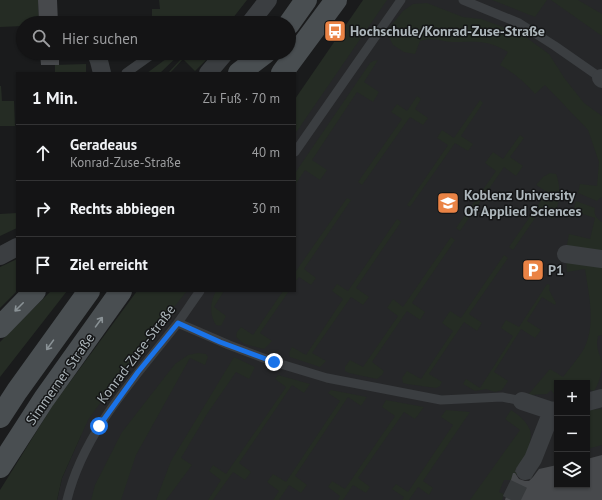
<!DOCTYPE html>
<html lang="de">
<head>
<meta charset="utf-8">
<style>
	body { margin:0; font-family:"PT Sans",sans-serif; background:#212122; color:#f1f3f6 }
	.controls { position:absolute; right:12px; bottom:12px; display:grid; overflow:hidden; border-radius:0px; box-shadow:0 1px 3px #0004 }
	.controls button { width:36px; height:36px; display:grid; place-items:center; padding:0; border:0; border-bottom:1px solid #333334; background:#141415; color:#f1f3f6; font:20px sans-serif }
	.stop { position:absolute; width:12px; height:12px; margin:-9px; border:3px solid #1a73e8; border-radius:50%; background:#fff }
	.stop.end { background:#1a73e8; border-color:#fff; box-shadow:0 1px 4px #0008 }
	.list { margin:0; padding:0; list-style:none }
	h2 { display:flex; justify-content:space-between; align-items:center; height:52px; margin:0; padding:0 16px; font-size:17px }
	h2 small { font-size:13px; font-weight:400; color:#9d9ea0 }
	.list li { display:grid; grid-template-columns:26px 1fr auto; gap:12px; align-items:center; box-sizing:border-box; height:56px; padding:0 16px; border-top:1px solid #333334 }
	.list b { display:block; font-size:15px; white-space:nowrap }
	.list p { margin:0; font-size:13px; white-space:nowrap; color:#9d9ea0 }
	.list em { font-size:13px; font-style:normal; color:#9d9ea0 }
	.icon { flex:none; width:22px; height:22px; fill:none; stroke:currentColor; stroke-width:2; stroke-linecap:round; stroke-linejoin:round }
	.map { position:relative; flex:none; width:602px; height:500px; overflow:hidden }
	.search { position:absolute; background:#141415; box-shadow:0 1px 3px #0004; left:16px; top:16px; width:280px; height:44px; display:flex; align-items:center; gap:10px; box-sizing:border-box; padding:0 14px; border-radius:22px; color:#9d9ea0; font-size:15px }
	.panel { position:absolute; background:#141415; box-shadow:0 1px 3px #0004; left:16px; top:72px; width:280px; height:220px; border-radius:0px }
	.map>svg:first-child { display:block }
</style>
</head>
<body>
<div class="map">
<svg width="602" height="500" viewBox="0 0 602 500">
	<rect width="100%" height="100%" fill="#1a1b1c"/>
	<path fill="#262729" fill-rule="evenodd" d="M372,0H602V500H57L62,478L81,435L63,418L158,291H295V115ZM557,383H587V485H557Z"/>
	<path fill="#252c24" d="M0,0H38L39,23H23V26L0,27Z
		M159,0H247L229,23H152V9H160Z
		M363,0H387L295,134V99Z
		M492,0H547L535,17Z
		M551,0H578L602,14V36Z
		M427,3L463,17L481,19L520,33L549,54L565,79L584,103L602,116V197L599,199L597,201L578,193L580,184L597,186L599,162L588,130L545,85L535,94C525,82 514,73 500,65L508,52C487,39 475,42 451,42C440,41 431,37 420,41L415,54L404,52L393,45L388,35L389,28L403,11L413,4Z
		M174,53H181L160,73H147Z
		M182,58L206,60L195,71L183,59L170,73H168Z
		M378,60L364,82L379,92L373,102L357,92L312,160L327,170L320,180L305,170L295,185V173L370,63L373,61Z
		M86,64V73H55V65Z
		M0,86H1L2,101H14L15,126H0Z
		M417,96L421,99L415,109L428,118L423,125L410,117L362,185L358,182L402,119L391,112L397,104L407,111Z
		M480,100L483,103L461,136L473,144L468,151L455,143L410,207L407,205L448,145L437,138L442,130L454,138Z
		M520,135L524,138L510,157L523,166L516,176L504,167L460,231L456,228L496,171L485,163L493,152L503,159Z
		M550,173L556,174C562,188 559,206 553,219L540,211L513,250L509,247L547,192L536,185L543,177Z
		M347,198L351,200L304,269L316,278L311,285L299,277L295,282V271H296Z
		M576,201L595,208C593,214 597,219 602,222V255L566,250L569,234L590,239L595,218L573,211Z
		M17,213V228L0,236V214Z
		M397,219L401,222L356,288L369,297L363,305L351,297L312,353L326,361L320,367L290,357L289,353L292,347L306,355L343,299L332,291L337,284L348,291Z
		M451,237L455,240L412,303L425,312L420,320L407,311L372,362L384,371L382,375L377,379L349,373L345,371V367L350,360L363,367L398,316L387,308L393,299L403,307Z
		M504,255L508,258L469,314L482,323L477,331L464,322L429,374L442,382L440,386L436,388L407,384L403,383L402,378L407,371L421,379L453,331L442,323L450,311L461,318Z
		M17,259V291L0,308V267Z
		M566,259L602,264V335L598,336C595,350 600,351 602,364C602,372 599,384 594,391L587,389V383H557V394H554L551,390L547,394L528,395L550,369L563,377C569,369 576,361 582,352C597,327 589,296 585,269L567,272Z
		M547,284L550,285L549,290L556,303L555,305L542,297L527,321L541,330L535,338L521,329L494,372L508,381L502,390L495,392L486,389L475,391L463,384L466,379L480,388L513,336L501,328L506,320L519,327Z
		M51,291H67L0,377V342Z
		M137,291H187L128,364L88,420L62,478L57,500H0V490L53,405Z
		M216,291H224L214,307L226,316L221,326L216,325C209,314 210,302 216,291Z
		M283,291H289L260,333L272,341L264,349L244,344L236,337L237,332L241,327L253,335Z
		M198,353L206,354L208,357L205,365L190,358L136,455L121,500H91L95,485L122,432L175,364L188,355Z
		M234,357L255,367L249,379L236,372L207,414L181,458L192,465L166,500H156L171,461Z
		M278,375L310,384L304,393L292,385L239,463L251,472L245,480L233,472L213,500H208L221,480L209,471L213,465L226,474L286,387L275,379Z
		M331,390L367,397L361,406L348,397L295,476L307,485L301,493L289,485L279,500H273L279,491L267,482L273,474L286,482L340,401L328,393Z
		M386,400L424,407L415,419L404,412L358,478L370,487L366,493L353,485L343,500H338L340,496L328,487L332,481L345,489L395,416L382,407Z
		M601,409L602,410V445L587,449V410Z
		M446,410L470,412L423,481L433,488L429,495L418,487L409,500H402L404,497L392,489L396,484L408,492L453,425L441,417Z
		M511,410C519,415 526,421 530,430C534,443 520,468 514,480H504L499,492L504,494L502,500H470L520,430L505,419Z"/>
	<path fill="#47494c" d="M38,0H57L58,23H39Z
		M40,53H59V65H41Z
		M602,455V500H505L513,473H515L519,479L525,481H529L533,477L539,469L557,465V485H587V459Z"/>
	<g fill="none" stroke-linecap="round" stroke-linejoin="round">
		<path stroke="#373a3c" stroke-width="18" stroke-dasharray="18 9" stroke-linecap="butt" d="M511,500L525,471"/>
		<path stroke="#3b3e41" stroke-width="9" d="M463,0L519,23L555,46L601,78
			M126,73L154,53
			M295,152L401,0
			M178,323L229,345L274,362L327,378L441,400L502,397L522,401
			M67,500C84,431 135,378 177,324C185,313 192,302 200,291"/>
		<path stroke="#3b3e41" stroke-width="18" d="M250,23L268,0
			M96,53L99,61L102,73
			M208,73L225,53
			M601,78L602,79
			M566,254L602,259
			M0,256L17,247
			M522,401L552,411L557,410
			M587,402L602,398
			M525,471L533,459L552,411"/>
		<path stroke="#494e51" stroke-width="22" d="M289,24L306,0
			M239,73L265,53
			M282,73L336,0
			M0,327L35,291
			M0,417L17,391L89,291
			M0,467L44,399L121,291"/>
	</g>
	<defs><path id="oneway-shaft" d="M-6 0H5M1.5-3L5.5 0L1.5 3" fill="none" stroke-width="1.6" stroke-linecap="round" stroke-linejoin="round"/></defs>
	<g stroke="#8a9296">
		<use href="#oneway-shaft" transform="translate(19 307) rotate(135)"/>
		<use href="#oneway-shaft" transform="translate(99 322) rotate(-54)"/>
		<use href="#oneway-shaft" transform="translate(50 345) rotate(126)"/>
	</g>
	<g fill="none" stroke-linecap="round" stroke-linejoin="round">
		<path stroke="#1a73e8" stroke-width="5" d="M99,426L138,372L178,323L220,342L274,362"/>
	</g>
	<defs>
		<g id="bus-square" transform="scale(1.15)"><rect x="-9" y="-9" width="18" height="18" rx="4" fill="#ea8345" stroke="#151617"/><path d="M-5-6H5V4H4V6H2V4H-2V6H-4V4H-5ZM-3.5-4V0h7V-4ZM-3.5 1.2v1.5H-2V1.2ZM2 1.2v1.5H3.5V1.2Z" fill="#fff"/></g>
		<g id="university-square" transform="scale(1.15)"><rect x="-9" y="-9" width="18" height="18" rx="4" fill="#ea8345" stroke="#151617"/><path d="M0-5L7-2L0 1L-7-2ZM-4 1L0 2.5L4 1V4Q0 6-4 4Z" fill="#fff"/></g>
		<g id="parking-square" transform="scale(1.15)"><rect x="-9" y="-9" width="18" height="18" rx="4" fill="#ea8345" stroke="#151617"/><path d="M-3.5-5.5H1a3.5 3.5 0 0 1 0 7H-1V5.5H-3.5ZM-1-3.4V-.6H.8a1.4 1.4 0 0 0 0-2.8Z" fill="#fff"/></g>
	</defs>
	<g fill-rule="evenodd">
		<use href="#bus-square" x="335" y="31"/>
		<use href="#university-square" x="448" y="203"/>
		<use href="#parking-square" x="533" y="270"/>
	</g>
	<g text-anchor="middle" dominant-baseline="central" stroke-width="3" stroke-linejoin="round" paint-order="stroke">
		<g font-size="14" font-weight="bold" fill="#adb6bb" stroke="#151617" text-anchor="start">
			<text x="350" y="31">Hochschule/Konrad-Zuse-Straße</text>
			<text x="464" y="195">Koblenz University<tspan x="464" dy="16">Of Applied Sciences</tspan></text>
			<text x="548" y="270">P1</text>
		</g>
		<g font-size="14" fill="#adb6bb" stroke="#151617">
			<text transform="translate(136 354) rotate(-53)">Konrad-Zuse-Straße</text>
			<text transform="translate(60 379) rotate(-55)">Simmerner Straße</text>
		</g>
	</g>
</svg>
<div class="controls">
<button>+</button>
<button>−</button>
<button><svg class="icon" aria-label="layers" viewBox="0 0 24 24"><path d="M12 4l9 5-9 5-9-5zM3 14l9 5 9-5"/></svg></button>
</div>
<div class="stop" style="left:99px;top:426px"></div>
<div class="stop end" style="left:274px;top:362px"></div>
<div class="search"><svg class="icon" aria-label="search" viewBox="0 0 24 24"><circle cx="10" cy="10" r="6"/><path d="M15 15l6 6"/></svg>Hier suchen</div>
<section class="panel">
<h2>1 Min.<small>Zu Fuß · 70 m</small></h2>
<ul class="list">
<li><svg class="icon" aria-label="ahead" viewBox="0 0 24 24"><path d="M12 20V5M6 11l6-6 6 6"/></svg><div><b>Geradeaus</b><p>Konrad-Zuse-Straße</p></div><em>40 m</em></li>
<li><svg class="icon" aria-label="right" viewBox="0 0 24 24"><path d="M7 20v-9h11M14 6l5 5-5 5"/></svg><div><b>Rechts abbiegen</b></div><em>30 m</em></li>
<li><svg class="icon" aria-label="arrive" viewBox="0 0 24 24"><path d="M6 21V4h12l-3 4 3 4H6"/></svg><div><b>Ziel erreicht</b></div></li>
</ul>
</section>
</div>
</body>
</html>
